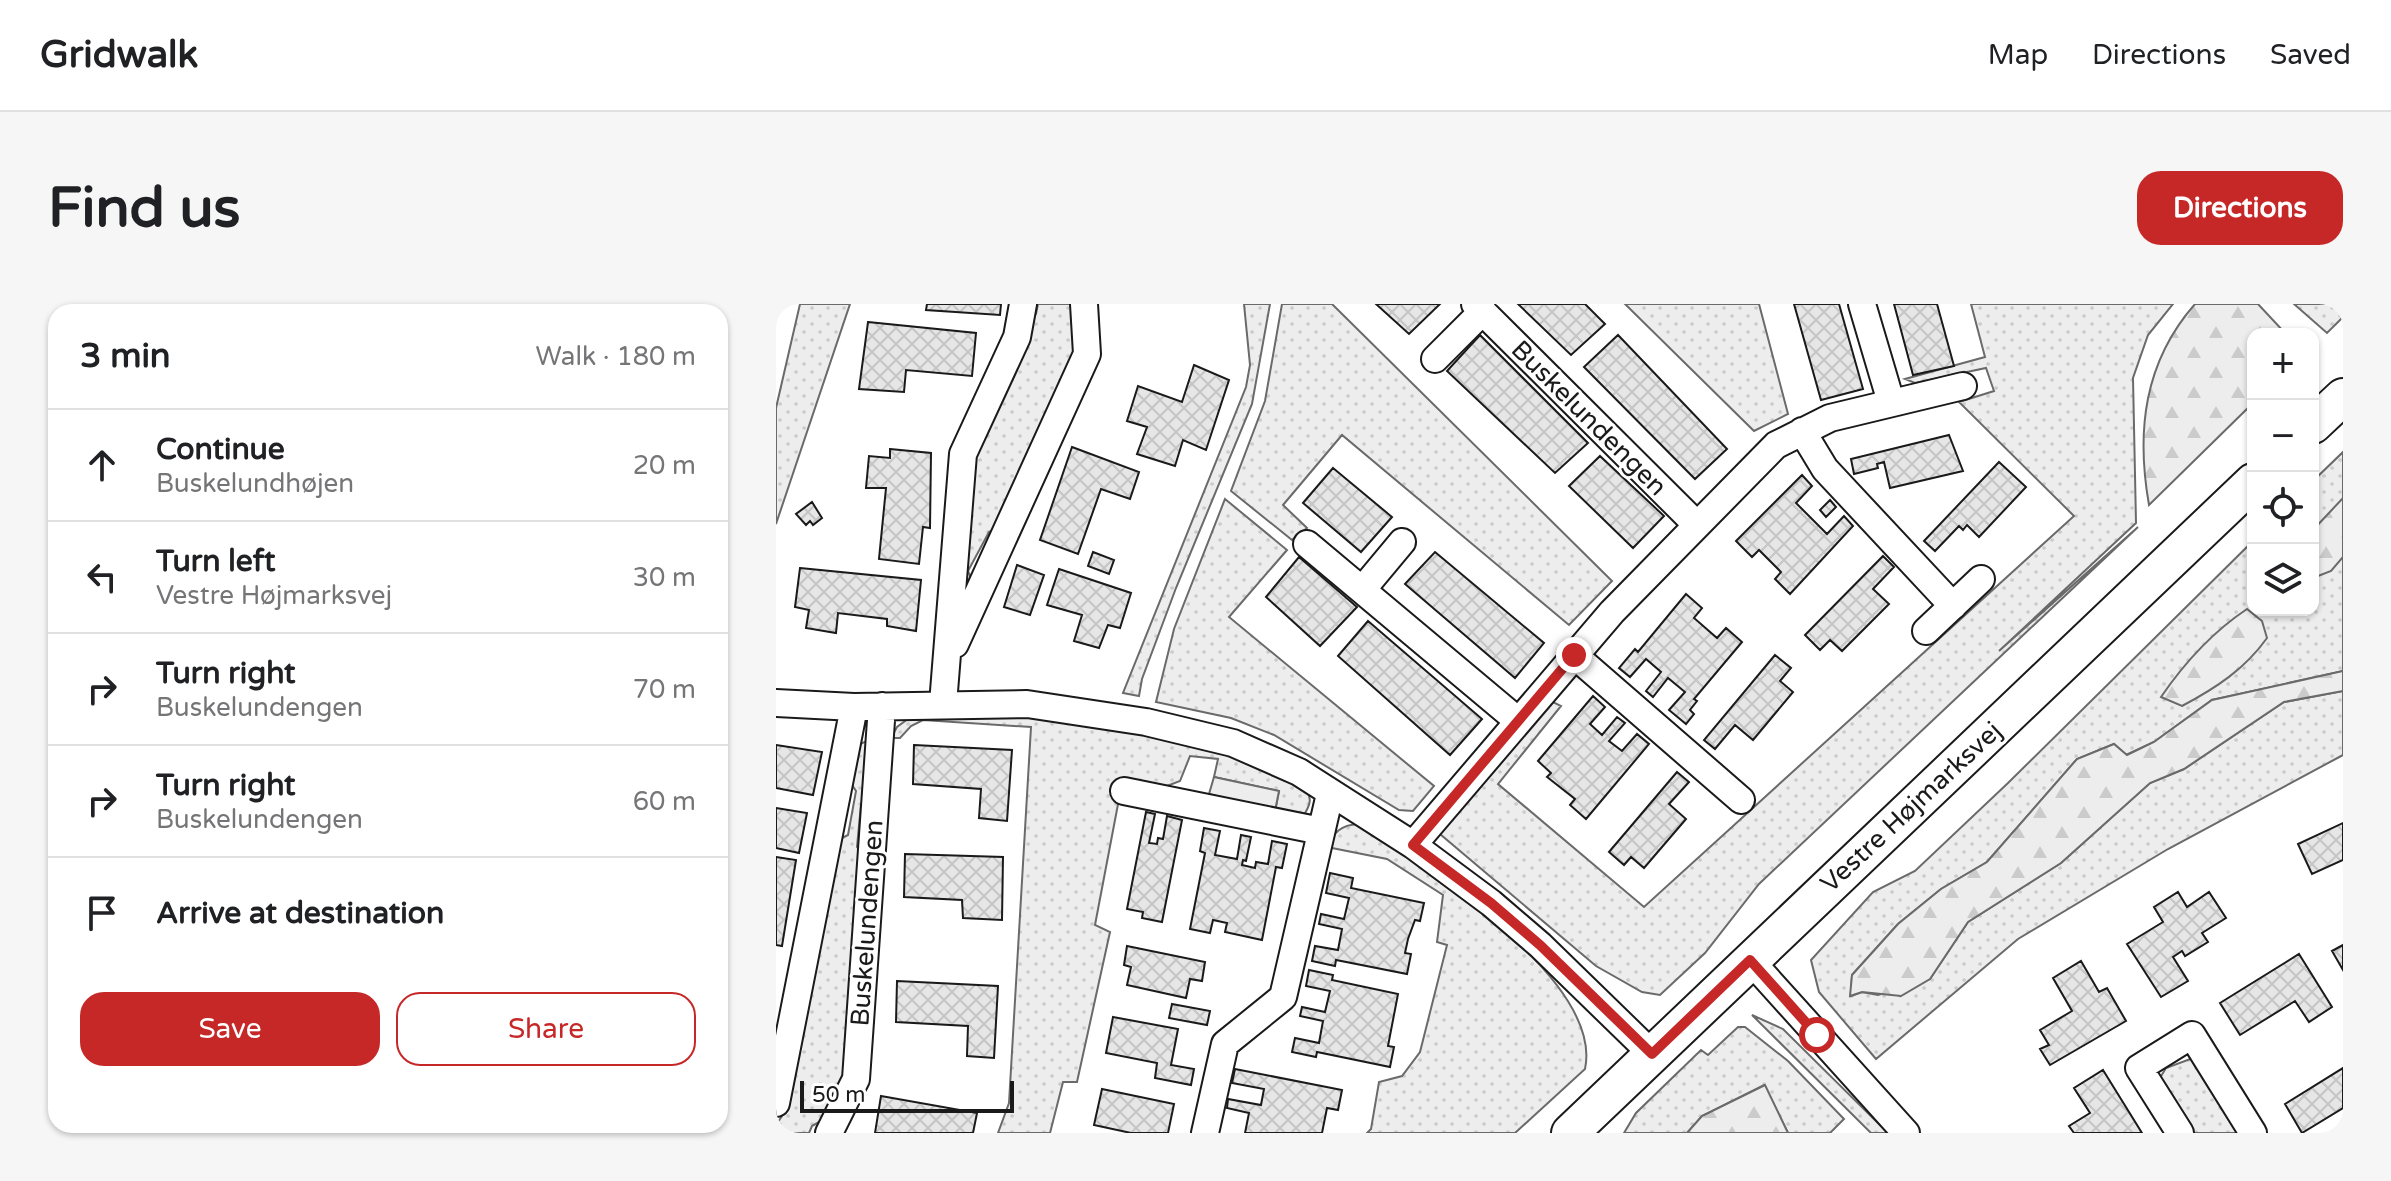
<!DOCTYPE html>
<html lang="en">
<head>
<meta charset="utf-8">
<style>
	body { margin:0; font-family:"Varela Round",sans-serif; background:#f6f6f6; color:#202124 }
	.controls { position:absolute; right:24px; top:24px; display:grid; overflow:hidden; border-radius:16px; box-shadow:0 2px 6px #0004 }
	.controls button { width:72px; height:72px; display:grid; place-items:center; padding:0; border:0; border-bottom:2px solid #e0e0e0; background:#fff; color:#202124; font:40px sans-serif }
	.scale { position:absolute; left:24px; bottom:20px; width:214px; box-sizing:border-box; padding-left:8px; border:4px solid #1a1a1a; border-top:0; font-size:22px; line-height:28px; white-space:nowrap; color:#1a1a1a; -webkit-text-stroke:6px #fff; paint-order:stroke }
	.stop { position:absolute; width:24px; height:24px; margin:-18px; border:6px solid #c62828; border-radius:50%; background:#fff }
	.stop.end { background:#c62828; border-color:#fff; box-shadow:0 2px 8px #0008 }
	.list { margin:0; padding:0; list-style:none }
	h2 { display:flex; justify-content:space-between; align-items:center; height:104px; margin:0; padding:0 32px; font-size:34px }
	h2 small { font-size:26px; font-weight:400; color:#757577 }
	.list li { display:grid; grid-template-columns:52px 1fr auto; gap:24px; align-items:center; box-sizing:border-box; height:112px; padding:0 32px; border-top:2px solid #e0e0e0 }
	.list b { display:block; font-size:30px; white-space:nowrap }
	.list p { margin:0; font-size:26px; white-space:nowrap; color:#757577 }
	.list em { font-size:26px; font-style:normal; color:#757577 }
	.actions { display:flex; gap:16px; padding:24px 32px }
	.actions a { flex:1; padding:18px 0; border:2px solid #c62828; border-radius:24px; text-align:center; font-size:28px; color:#c62828 }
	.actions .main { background:#c62828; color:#fff }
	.icon { flex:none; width:44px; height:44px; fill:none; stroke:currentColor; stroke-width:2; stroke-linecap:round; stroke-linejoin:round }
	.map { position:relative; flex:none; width:1567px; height:829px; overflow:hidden; border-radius:24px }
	header { display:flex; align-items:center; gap:48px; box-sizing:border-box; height:112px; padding:0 40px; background:#fff; border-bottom:2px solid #e0e0e0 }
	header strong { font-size:38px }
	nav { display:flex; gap:44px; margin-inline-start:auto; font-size:28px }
	.intro { display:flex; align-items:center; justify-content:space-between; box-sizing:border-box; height:192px; padding:0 48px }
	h1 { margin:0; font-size:56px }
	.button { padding:20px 36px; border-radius:24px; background:#c62828; color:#fff; font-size:28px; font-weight:700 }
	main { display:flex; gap:48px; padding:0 48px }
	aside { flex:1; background:#fff; border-radius:24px; box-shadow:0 2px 6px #0004 }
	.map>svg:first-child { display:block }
</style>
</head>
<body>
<header>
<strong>Gridwalk</strong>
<nav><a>Map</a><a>Directions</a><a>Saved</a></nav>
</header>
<div class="intro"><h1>Find us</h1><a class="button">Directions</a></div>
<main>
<aside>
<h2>3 min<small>Walk · 180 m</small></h2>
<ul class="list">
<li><svg class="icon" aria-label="ahead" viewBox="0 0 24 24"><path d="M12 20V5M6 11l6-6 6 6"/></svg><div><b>Continue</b><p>Buskelundhøjen</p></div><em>20 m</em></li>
<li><svg class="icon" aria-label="left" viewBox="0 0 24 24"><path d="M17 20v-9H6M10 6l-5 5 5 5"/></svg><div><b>Turn left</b><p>Vestre Højmarksvej</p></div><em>30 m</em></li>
<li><svg class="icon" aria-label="right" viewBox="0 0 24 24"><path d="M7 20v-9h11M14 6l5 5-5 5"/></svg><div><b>Turn right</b><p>Buskelundengen</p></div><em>70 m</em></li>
<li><svg class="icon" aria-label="right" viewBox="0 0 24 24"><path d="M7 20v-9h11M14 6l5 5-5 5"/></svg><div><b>Turn right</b><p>Buskelundengen</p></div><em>60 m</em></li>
<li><svg class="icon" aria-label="arrive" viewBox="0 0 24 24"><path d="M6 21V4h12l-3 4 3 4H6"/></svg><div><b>Arrive at destination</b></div></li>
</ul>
<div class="actions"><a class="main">Save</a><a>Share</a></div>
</aside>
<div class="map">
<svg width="1567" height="829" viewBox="0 0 1567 829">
	<defs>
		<pattern id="grass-dots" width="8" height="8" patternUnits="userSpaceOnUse" patternTransform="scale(2)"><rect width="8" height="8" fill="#ededed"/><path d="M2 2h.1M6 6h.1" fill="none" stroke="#cbcbcb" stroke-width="1.8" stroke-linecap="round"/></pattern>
		<pattern id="forest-firs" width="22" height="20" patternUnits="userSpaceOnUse" patternTransform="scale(2)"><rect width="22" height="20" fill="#ededed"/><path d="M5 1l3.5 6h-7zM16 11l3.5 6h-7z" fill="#cbcbcb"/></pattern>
		<pattern id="building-cross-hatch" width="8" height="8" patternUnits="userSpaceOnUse" patternTransform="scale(2)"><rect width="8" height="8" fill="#e6e6e6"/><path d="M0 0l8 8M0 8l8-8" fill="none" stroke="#c5c5c5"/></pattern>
	</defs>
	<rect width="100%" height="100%" fill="#fff"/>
	<path fill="url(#grass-dots)" stroke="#6a6a6a" stroke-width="2" d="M24,0H74L0,220V104Z
		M262,0H302V45L224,223L213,228L192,267L197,279L190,288L184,289L190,171L251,16L260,10Z
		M468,0H494L476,100L400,284L366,375L363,392L347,389L470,83L474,61Z
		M506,0H556L836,277L793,321L566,131L507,201L531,224L516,236L455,187L489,97Z
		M849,0H983L1012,110L978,127Z
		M1195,0H1397L1372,31L1357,74L1360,219L1223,347L1362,223L983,580L929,649L884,691L866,688L820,662L664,530L703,479L775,397L785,402L722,480L868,603L1298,212L1183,98L1218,87L1210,64L1139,79L1129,75L1209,53Z
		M1518,0H1567V13L1551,29Z
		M1567,148V367L1436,396L1378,438L1350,451L1338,440L1301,455L1211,558L1165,585L1122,620L1076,671L1075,692L1086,688L1102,691L1154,675L1192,618L1285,559L1374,479L1408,465L1508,398L1567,387V451L1392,545L1242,635L1100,755L1043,688L1035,656L1097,588L1139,567L1232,479L1477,237V306H1537V177Z
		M449,195L511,246L453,313L658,482L637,507L623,506L498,431L455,414L380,398L398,325Z
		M140,409C176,410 214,408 250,411C305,414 500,446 531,488C537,496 532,504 528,511L499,507L503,487L438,473L442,455L414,452L404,477L391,482L347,474L319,621L334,628L301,778H287L274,829H222L233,799L255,423L147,416L135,422L124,434H115L121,423Z
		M91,437L94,490L85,501L81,543L89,552L73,756C67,780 60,811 36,822L33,829H0V821L14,800L12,790L60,537L72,531L80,487L72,475L84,440Z
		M582,520C647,561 828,677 809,765L739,829H591L595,825L603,778L626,772L644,748L671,641L661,638L667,591L611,555L551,543C558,528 565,521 582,520Z
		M976,711L1007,725L1112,829H1095Z
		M962,723H969L1012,757L1068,815L1054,829H1012L988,781L926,812L911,829H848L860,809L925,746L932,751Z
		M1417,754L1471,829H1411L1382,777L1390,764Z"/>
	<path fill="url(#forest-firs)" stroke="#6a6a6a" stroke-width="2" d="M1419,0H1482L1510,30H1477V99L1373,201C1360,127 1368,58 1419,0Z
		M1567,194V253L1555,267L1537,274V226Z
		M1471,305L1486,317L1491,334C1469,365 1440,384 1406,402L1385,393C1409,358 1435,329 1471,305Z
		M1567,367V387L1508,398L1408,465L1374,479L1285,559L1192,618L1154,675L1125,692L1086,688L1074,692L1076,671L1122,620L1165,585L1211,558L1301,455L1338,440L1351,451L1378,438L1436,396Z
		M989,781L1012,829H911L926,812Z"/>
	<path fill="#ededed" stroke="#6a6a6a" stroke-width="2" d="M438,473L503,487L499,507L433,490Z"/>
	<path fill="url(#building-cross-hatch)" stroke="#1a1a1a" stroke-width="2" d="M151,0H225L224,11L150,6Z
		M600,0H664L633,30Z
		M742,0H809L829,20L795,51Z
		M1018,0H1063L1087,85L1045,96Z
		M1118,0H1161L1178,62L1137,71Z
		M92,18L200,29L196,72L130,66L128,88L83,85Z
		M704,31L812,139L779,169L671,67Z
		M842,31L951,145L919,175L808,63Z
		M418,61L453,76L430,146L407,136L399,162L361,150L371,123L351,117L362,82L406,98Z
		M1173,131L1187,167L1114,184L1108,158L1101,160L1102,164L1078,170L1075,155Z
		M296,143L363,168L354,195L325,185L302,250L264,236Z
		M114,145L155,149L154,224L147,223L143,260L103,255L110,184H90L93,152L114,154Z
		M824,152L888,212L857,244L793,182Z
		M1223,158L1250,183L1203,233L1191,221L1187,226L1183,222L1159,247L1148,237Z
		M557,164L616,213L585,248L527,199Z
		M1026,171L1036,182L1020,199L1051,230L1068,212L1077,222L1014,290L999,275L1005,268L983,246L976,253L960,237Z
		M1054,196L1060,203L1050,213L1044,206Z
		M36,198L46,214L37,221L34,217L30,221L20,210Z
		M317,248L338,256L333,270L312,262Z
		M659,248L768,339L739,374L629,280Z
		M1107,252L1118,263L1097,285L1113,300L1066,347L1054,336L1044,346L1029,331Z
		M523,253L581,303L544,342L490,293Z
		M241,261L268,271L254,311L228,303Z
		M24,264L145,276L140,327L111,322V315L62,309L60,329L30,324L33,306L19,303Z
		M283,265L355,289L344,324L332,321L323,344L298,337L306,311L271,301Z
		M910,290L926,304L918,314L941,334L950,324L966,338L918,395L921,397L914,406L918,410L910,420L893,406L909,388L892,374L877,393L870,387L885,368L870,355L854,373L843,364L859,345L862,348Z
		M592,317L706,415L674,451L562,352Z
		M999,351L1015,364L1004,377L1017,388L977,436L959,421L939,445L928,436Z
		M817,392L829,403L814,420L826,431L841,413L849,419L833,437L846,447L861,430L873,440L810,515L794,501L799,495L771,473L775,469L762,457Z
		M0,441L46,448L37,491L0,484Z
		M138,441L236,446L231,517L203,514L205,485L137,480Z
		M901,468L913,478L893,500L910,515L868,564L855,553L848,561L833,548Z
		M0,504L31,509L23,549L0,544Z
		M370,508L379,510L373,539L381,540L382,534L387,535L391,512L406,516L386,618L366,614L367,608L351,605Z
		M1567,519V556L1536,570L1522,540Z
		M428,524L444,527L439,551L461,555L465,531L475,533L470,557L467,556L466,561L479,564L480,558L492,560L496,537L511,540L506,564L500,563L486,636L449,628L451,619L437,616L434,629L414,625L429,549L424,547Z
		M129,550L227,553L226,616L187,614L186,596L128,593Z
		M0,553L20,556L6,642L0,641Z
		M554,569L577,574L575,584L648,599L644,617L639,616L632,635L629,649L635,650L631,670L560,656L559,662L536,657L539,642L562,646L566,625L543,620L545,610L568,615L573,594L550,589Z
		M1402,588L1411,603L1433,588L1450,614L1426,629L1432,638L1409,652L1406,647L1397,653L1412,677L1385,693L1351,640L1387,618L1378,603Z
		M1567,641V666L1556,647Z
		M351,642L429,658L426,677L414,675L410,694L351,681L355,663L348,661Z
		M1523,650L1556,703L1533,718L1519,697L1464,731L1444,699Z
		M1305,657L1323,688L1331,684L1350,717L1274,761L1264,745L1273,741L1264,726L1296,707L1277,674Z
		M533,666L557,671L556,676L622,690L612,742L618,743L614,763L541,748L540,753L516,748L519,734L543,739L547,717L524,712L526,703L549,708L554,687L530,682Z
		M121,677L222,682L218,754L191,752L192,722L120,718Z
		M396,700L434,707L431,721L393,714Z
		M337,713L402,725L395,761L418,765L415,781L379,774L381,759L330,749Z
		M1567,764V804L1526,829L1509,800Z
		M459,765L566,786L562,806L551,804L546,829H469L473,809L451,804L452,795L485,801L488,785L456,779Z
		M1327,766L1366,829H1298L1293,822L1314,809L1298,784Z
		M326,785L398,800L392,829H355L318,821Z
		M105,792L201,809L197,829H99Z"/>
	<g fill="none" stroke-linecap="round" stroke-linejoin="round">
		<g stroke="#1a1a1a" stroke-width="30">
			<path id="street" d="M699,0L920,220
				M1086,0L1115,98
				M659,55L707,7
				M1026,127L1049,165L1177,302
				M531,240L741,416
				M586,286L626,238
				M1150,327L1205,275
				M179,340L311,50L308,0
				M798,351L965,496
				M0,399L78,403L251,400L370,418L457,439L523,468L637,541L715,599L764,641L876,750
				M167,400L187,150L241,33L247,0
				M348,487L545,527
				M637,541L836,308L1000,141L1054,114L1187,82
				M974,656L1130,829
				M0,799L78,403
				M53,829L80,775L106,402
				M429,829L449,740L507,693L554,490
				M1404,829L1363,764L1416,731L1477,829"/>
		</g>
		<g stroke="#1a1a1a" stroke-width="40">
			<path id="secondary" d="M1537,121L1567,93
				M794,829L1477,178"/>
		</g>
		<use href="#street" stroke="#fff" stroke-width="26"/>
		<use href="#secondary" stroke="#fff" stroke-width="36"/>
	</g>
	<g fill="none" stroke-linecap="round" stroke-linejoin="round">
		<path stroke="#c62828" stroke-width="10" d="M798,351L637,541L715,599L764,641L876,750L974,656L1041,731"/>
	</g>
	<g text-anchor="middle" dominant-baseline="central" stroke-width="6" stroke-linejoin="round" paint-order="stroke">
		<g font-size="26" fill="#1a1a1a" stroke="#fff">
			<text transform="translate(813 114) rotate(45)">Buskelundengen</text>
			<text transform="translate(1135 503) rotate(-43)">Vestre Højmarksvej</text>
			<text transform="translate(91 619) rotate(-86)">Buskelundengen</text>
		</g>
	</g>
</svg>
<div class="controls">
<button>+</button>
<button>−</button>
<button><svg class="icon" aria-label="locate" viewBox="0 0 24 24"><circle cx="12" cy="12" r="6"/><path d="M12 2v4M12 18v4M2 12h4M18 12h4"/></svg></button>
<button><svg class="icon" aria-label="layers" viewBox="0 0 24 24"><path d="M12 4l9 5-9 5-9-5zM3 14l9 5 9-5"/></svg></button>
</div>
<div class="scale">50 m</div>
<div class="stop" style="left:1041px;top:731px"></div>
<div class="stop end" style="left:798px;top:351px"></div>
</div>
</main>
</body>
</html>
